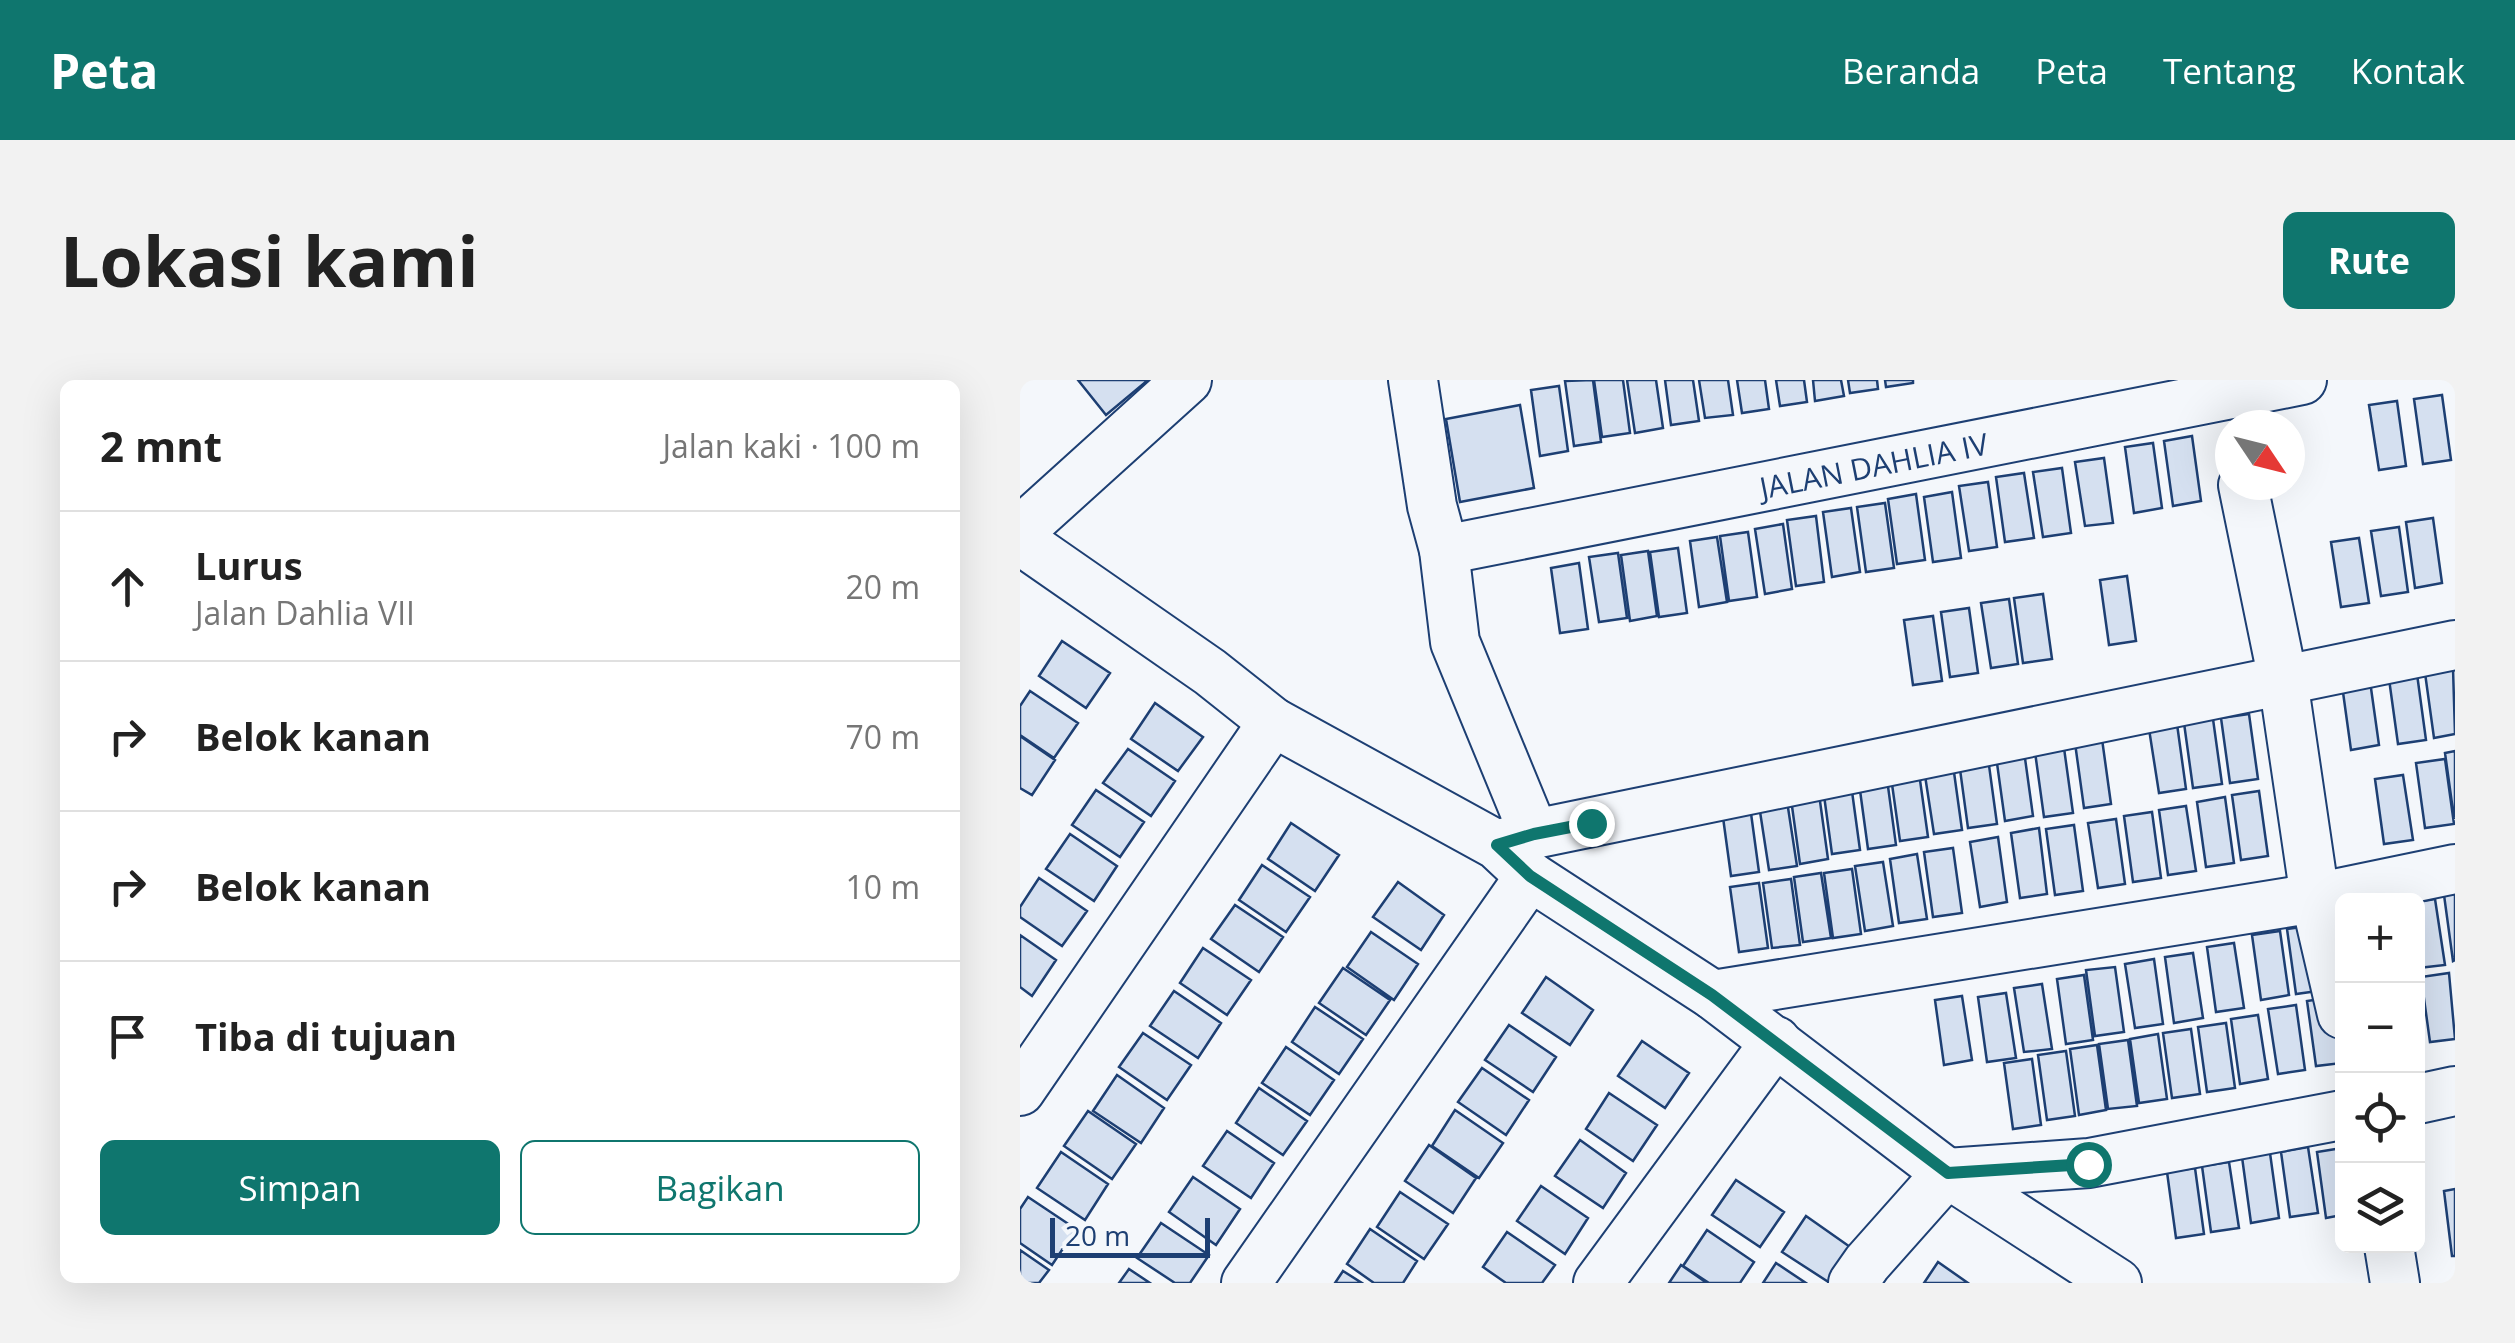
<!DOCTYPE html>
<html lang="id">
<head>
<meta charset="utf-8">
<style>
	body { margin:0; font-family:"Open Sans",sans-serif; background:#f2f2f2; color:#222 }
	.controls { position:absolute; right:30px; bottom:30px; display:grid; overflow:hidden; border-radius:15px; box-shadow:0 10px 40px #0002 }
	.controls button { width:90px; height:90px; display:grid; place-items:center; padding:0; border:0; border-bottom:2px solid #e0e0e0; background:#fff; color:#222; font:50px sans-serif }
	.compass { position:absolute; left:1195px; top:30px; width:90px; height:90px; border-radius:50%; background:#fff; box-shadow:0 10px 40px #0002; rotate:125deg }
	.scale { position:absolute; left:30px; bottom:25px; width:160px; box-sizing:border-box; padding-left:10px; border:5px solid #1d3f73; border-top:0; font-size:28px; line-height:35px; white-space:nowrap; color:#1d3f73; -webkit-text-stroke:8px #f4f7fb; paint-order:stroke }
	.stop { position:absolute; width:30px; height:30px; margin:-22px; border:8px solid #0f766e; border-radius:50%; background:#fff }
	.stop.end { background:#0f766e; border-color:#fff; box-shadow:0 2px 10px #0008 }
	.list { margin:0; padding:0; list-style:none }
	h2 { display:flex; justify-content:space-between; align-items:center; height:130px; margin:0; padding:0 40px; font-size:42px }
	h2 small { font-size:32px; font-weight:400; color:#767676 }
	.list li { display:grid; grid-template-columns:65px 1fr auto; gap:30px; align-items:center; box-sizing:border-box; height:150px; padding:0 40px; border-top:2px solid #e0e0e0 }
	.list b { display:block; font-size:38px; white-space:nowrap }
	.list p { margin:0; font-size:32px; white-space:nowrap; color:#767676 }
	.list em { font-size:32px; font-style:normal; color:#767676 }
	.actions { display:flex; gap:20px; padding:30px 40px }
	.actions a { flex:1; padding:22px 0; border:2px solid #0f766e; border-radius:15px; text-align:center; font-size:35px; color:#0f766e }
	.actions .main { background:#0f766e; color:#fff }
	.icon { flex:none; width:55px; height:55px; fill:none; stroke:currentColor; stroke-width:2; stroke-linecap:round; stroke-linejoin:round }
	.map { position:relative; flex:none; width:1435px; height:903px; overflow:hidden; border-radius:15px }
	header { display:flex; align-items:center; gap:60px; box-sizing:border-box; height:140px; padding:0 50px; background:#0f766e; color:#fff }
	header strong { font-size:48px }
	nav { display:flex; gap:55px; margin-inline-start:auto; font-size:35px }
	.intro { display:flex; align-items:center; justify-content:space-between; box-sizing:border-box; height:240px; padding:0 60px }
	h1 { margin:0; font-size:70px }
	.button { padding:25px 45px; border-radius:15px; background:#0f766e; color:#fff; font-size:35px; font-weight:700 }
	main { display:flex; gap:60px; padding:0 60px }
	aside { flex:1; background:#fff; border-radius:15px; box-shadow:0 10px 40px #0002 }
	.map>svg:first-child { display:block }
</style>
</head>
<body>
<header>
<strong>Peta</strong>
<nav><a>Beranda</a><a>Peta</a><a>Tentang</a><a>Kontak</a></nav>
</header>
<div class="intro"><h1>Lokasi kami</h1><a class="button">Rute</a></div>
<main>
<aside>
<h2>2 mnt<small>Jalan kaki · 100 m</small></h2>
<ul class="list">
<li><svg class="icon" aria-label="ahead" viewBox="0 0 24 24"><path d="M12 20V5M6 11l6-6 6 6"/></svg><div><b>Lurus</b><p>Jalan Dahlia VII</p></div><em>20 m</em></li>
<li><svg class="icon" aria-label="right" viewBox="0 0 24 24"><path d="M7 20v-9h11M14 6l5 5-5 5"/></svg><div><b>Belok kanan</b></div><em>70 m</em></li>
<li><svg class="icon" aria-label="right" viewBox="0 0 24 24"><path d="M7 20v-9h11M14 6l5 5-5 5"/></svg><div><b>Belok kanan</b></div><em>10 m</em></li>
<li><svg class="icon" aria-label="arrive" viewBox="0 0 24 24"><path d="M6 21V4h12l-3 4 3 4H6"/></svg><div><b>Tiba di tujuan</b></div></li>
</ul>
<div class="actions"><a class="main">Simpan</a><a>Bagikan</a></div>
</aside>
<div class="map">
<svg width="1435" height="903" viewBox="0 0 1435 903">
	<rect width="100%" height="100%" fill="#f4f7fb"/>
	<path fill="#d5e0f0" stroke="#1d3f73" stroke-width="2.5" d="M58,0H128L86,35Z
		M573,0L581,62L554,66L545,1Z
		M574,0H603L610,53L582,57Z
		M607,0H636L643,48L615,53Z
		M645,0H673L679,41L651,45Z
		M679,0H708L713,35L685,38Z
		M717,0H745L749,29L722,33Z
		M756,0H784L787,22L760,26Z
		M793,0H821L824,16L795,21Z
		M828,0H857L858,9L830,13Z
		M865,0H893V3L866,7Z
		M539,6L548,71L520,76L511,10Z
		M1422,15L1431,80L1403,84L1394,19Z
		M1377,21L1386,86L1359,90L1349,25Z
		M500,25L514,108L440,122L426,39Z
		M1172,56L1181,121L1153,126L1144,61Z
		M1133,63L1142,128L1114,133L1105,67Z
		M1084,78L1093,143L1065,146L1055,82Z
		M1042,88L1051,153L1023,157L1013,92Z
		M1004,93L1014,158L985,162L976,97Z
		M968,102L977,167L949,171L939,106Z
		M932,112L941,178L913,182L904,117Z
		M896,114L905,180L877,184L868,119Z
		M865,123L874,188L846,192L837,127Z
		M831,128L840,192L812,197L803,132Z
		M796,136L804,202L776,206L767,140Z
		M1413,138L1422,203L1395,208L1386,142Z
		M763,144L772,209L745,214L735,149Z
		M1379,147L1388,212L1361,216L1351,151Z
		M728,152L737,217L709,221L700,156Z
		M697,157L707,222L679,227L670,161Z
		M1339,158L1349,223L1321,227L1311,162Z
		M658,168L667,233L639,237L630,172Z
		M628,171L637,236L610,241L601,175Z
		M598,173L607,238L579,242L569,177Z
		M559,183L568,249L540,253L531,188Z
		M1107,196L1116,261L1089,265L1080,200Z
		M1023,214L1032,279L1003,283L994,218Z
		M989,219L998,284L971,288L961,223Z
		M949,228L958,293L930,297L921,232Z
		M913,236L922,301L893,305L884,240Z
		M42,261L90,293L66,328L19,296Z
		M1433,288L1435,354L1414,358L1405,293Z
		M1397,294L1406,360L1378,364L1369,299Z
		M1350,301L1359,365L1331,370L1322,305Z
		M10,311L58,343L34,378L0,355V326Z
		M135,323L183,357L158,391L111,359Z
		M1229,334L1238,399L1210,403L1201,338Z
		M1193,339L1202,404L1173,408L1164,343Z
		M1157,344L1166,409L1139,413L1129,349Z
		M0,356L35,380L12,415L0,408Z
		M1082,359L1091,424L1064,428L1055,363Z
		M1044,368L1053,433L1024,437L1015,372Z
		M108,369L155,401L131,436L83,403Z
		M1004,371L1013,436L985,441L976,376Z
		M1435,371V437L1434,438L1425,373Z
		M968,378L977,444L948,448L939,382Z
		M1425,379L1434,444L1405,448L1396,383Z
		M933,385L942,450L914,454L904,389Z
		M899,393L908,457L880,461L871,397Z
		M1383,395L1393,460L1364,464L1355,399Z
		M867,399L876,465L848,469L839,403Z
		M831,404L840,470L812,474L803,408Z
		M76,410L124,442L100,477L52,445Z
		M1239,411L1248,476L1221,480L1212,415Z
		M799,414L808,479L780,484L771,419Z
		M1205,417L1214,483L1186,487L1177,422Z
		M767,421L777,486L749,490L739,425Z
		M730,426L739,492L711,496L702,430Z
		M1166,426L1176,491L1148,495L1139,430Z
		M1132,432L1141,498L1113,502L1104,436Z
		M1096,439L1105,504L1078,508L1068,443Z
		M271,443L319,475L295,511L248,479Z
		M1054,445L1063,511L1035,515L1026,449Z
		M1019,448L1027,514L1000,518L991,453Z
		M50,454L97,486L74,521L26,489Z
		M978,457L987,522L960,527L950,462Z
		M933,468L942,533L913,537L904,472Z
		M897,474L907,539L879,543L870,479Z
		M863,482L873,546L845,551L835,486Z
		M242,485L290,517L266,552L219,520Z
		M832,489L841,554L813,558L804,493Z
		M801,493L811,558L783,562L774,497Z
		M19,498L67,531L42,566L0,537V527Z
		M771,499L780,565L752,568L743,503Z
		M378,502L424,535L401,570L353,537Z
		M739,503L748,568L719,572L710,507Z
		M1435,514V580L1433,581L1424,515Z
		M1415,519L1425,585L1398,588V522Z
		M215,525L263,557L239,592L191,559Z
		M1296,545L1305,610L1276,614L1267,549Z
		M1260,551L1269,615L1241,620L1232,555Z
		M351,552L398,584L374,620L327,587Z
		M0,555L36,580L12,616L0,607Z
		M1214,563L1224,628L1196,632L1187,567Z
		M183,568L231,600L207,635L160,603Z
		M1173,573L1183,638L1154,643L1145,577Z
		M1134,579L1143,644L1115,648L1105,584Z
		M1095,587L1104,652L1075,656L1066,590Z
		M323,588L370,620L346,655L299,623Z
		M1429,593L1435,659L1410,662L1401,597Z
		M1064,595L1073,660L1046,664L1037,599Z
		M526,597L573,630L550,665L502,633Z
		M1022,604L1032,669L1004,672L994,608Z
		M154,611L201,643L178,678L130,646Z
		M986,613L996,678L967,682L958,617Z
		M942,616L952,680L924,685L915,620Z
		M1314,617L1322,683L1296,686L1287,621Z
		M1398,624L1403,663L1398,664Z
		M1276,625L1285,690L1258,694L1248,629Z
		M295,627L343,659L319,694L272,662Z
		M1238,635L1248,699L1220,704L1211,639Z
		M1206,643L1215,708L1187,712L1178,647Z
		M489,645L536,677L513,712L465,680Z
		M1171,649L1180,714L1152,718L1143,653Z
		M123,653L171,685L147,720L99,687Z
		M1138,654L1147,719L1119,723L1110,659Z
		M1108,660L1117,726L1088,729L1079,664Z
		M622,661L669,693L645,728L598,696Z
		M1077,665L1086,730L1059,735L1050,669Z
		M266,667L314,700L290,735L242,703Z
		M1046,671L1055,736L1027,740L1018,675Z
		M1012,679L1021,745L993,749L984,683Z
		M462,688L509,720L486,755L438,722Z
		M97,695L144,728L121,763L73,731Z
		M239,708L287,741L263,775L216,743Z
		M589,713L637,745L613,781L566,749Z
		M435,730L483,763L459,798L412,766Z
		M68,731L116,764L92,799L44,766Z
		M207,751L254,783L231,818L183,786Z
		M560,760L606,793L583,828L535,796Z
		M409,765L456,798L433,833L385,801Z
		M1288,767L1298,833L1270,837L1261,772Z
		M1322,768V835L1306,838L1297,772Z
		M41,772L88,804L65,840L17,808Z
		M1250,773L1259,838L1231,843L1222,777Z
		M1209,782L1219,848L1191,852L1182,786Z
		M1175,788L1184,854L1156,858L1147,792Z
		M173,797L220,829L196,865L149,832Z
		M716,800L764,832L740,867L692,835Z
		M521,806L568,838L545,874L497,841Z
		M1435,809V876H1432L1424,811Z
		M380,812L428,844L404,879L357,847Z
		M8,817L56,849L32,885L0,863V829Z
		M786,836L833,869L810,903L762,872Z
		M141,843L189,875L170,903H155L117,878Z
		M350,849L397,881L383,903H354L327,884Z
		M687,850L734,882L720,903H689L663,886Z
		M487,852L535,885L522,903H486L463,887Z
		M0,870L29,890L19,903H0Z
		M918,882L948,903H904Z
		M756,883L786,903H743Z
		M661,885L687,903H649Z
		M109,889L130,903H99Z
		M323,891L342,903H315Z"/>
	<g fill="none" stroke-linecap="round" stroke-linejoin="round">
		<g stroke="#1d3f73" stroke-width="52">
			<g id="street">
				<path d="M393,0L412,126L424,170L435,262L514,454"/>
				<path d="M1223,105L1263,300L1295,518L1322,634"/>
				<path d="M0,151L167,0"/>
				<path d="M0,160L190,292L253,342L477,465L510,496L693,615L927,793L1097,903"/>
				<path id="s1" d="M424,170L1282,0"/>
				<path d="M477,465L514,454L1435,265"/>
				<path d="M693,615L1295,518L1435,489"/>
				<path d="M0,711L253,342"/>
				<path d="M1398,719L1435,711"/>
				<path d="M1369,866L1375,903"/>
				<path d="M226,903L510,496"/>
				<path d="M578,903L756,661"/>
				<path d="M833,903L847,883L927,793L1069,783L1322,735"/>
			</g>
		</g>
		<use href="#street" stroke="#f4f7fb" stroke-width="48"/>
	</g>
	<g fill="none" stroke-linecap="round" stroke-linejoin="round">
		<path stroke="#0f766e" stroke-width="12" d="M571,443L514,454L477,465L510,496L692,615L928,793L1068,784"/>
	</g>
	<g text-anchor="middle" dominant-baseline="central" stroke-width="8" stroke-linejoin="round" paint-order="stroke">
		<g font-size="30" fill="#1d3f73" stroke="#f4f7fb">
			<text stroke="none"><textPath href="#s1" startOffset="438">JALAN DAHLIA IV</textPath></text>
		</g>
	</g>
</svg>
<div class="controls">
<button>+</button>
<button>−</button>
<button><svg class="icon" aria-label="locate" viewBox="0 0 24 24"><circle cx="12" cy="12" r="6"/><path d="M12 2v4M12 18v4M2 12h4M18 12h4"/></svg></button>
<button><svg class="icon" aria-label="layers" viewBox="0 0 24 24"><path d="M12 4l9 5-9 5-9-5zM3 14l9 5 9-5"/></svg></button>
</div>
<svg class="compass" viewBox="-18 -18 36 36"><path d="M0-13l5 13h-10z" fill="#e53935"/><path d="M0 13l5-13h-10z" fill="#767676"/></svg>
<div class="scale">20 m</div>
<div class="stop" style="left:1068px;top:784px"></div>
<div class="stop end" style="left:571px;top:443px"></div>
</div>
</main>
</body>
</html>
